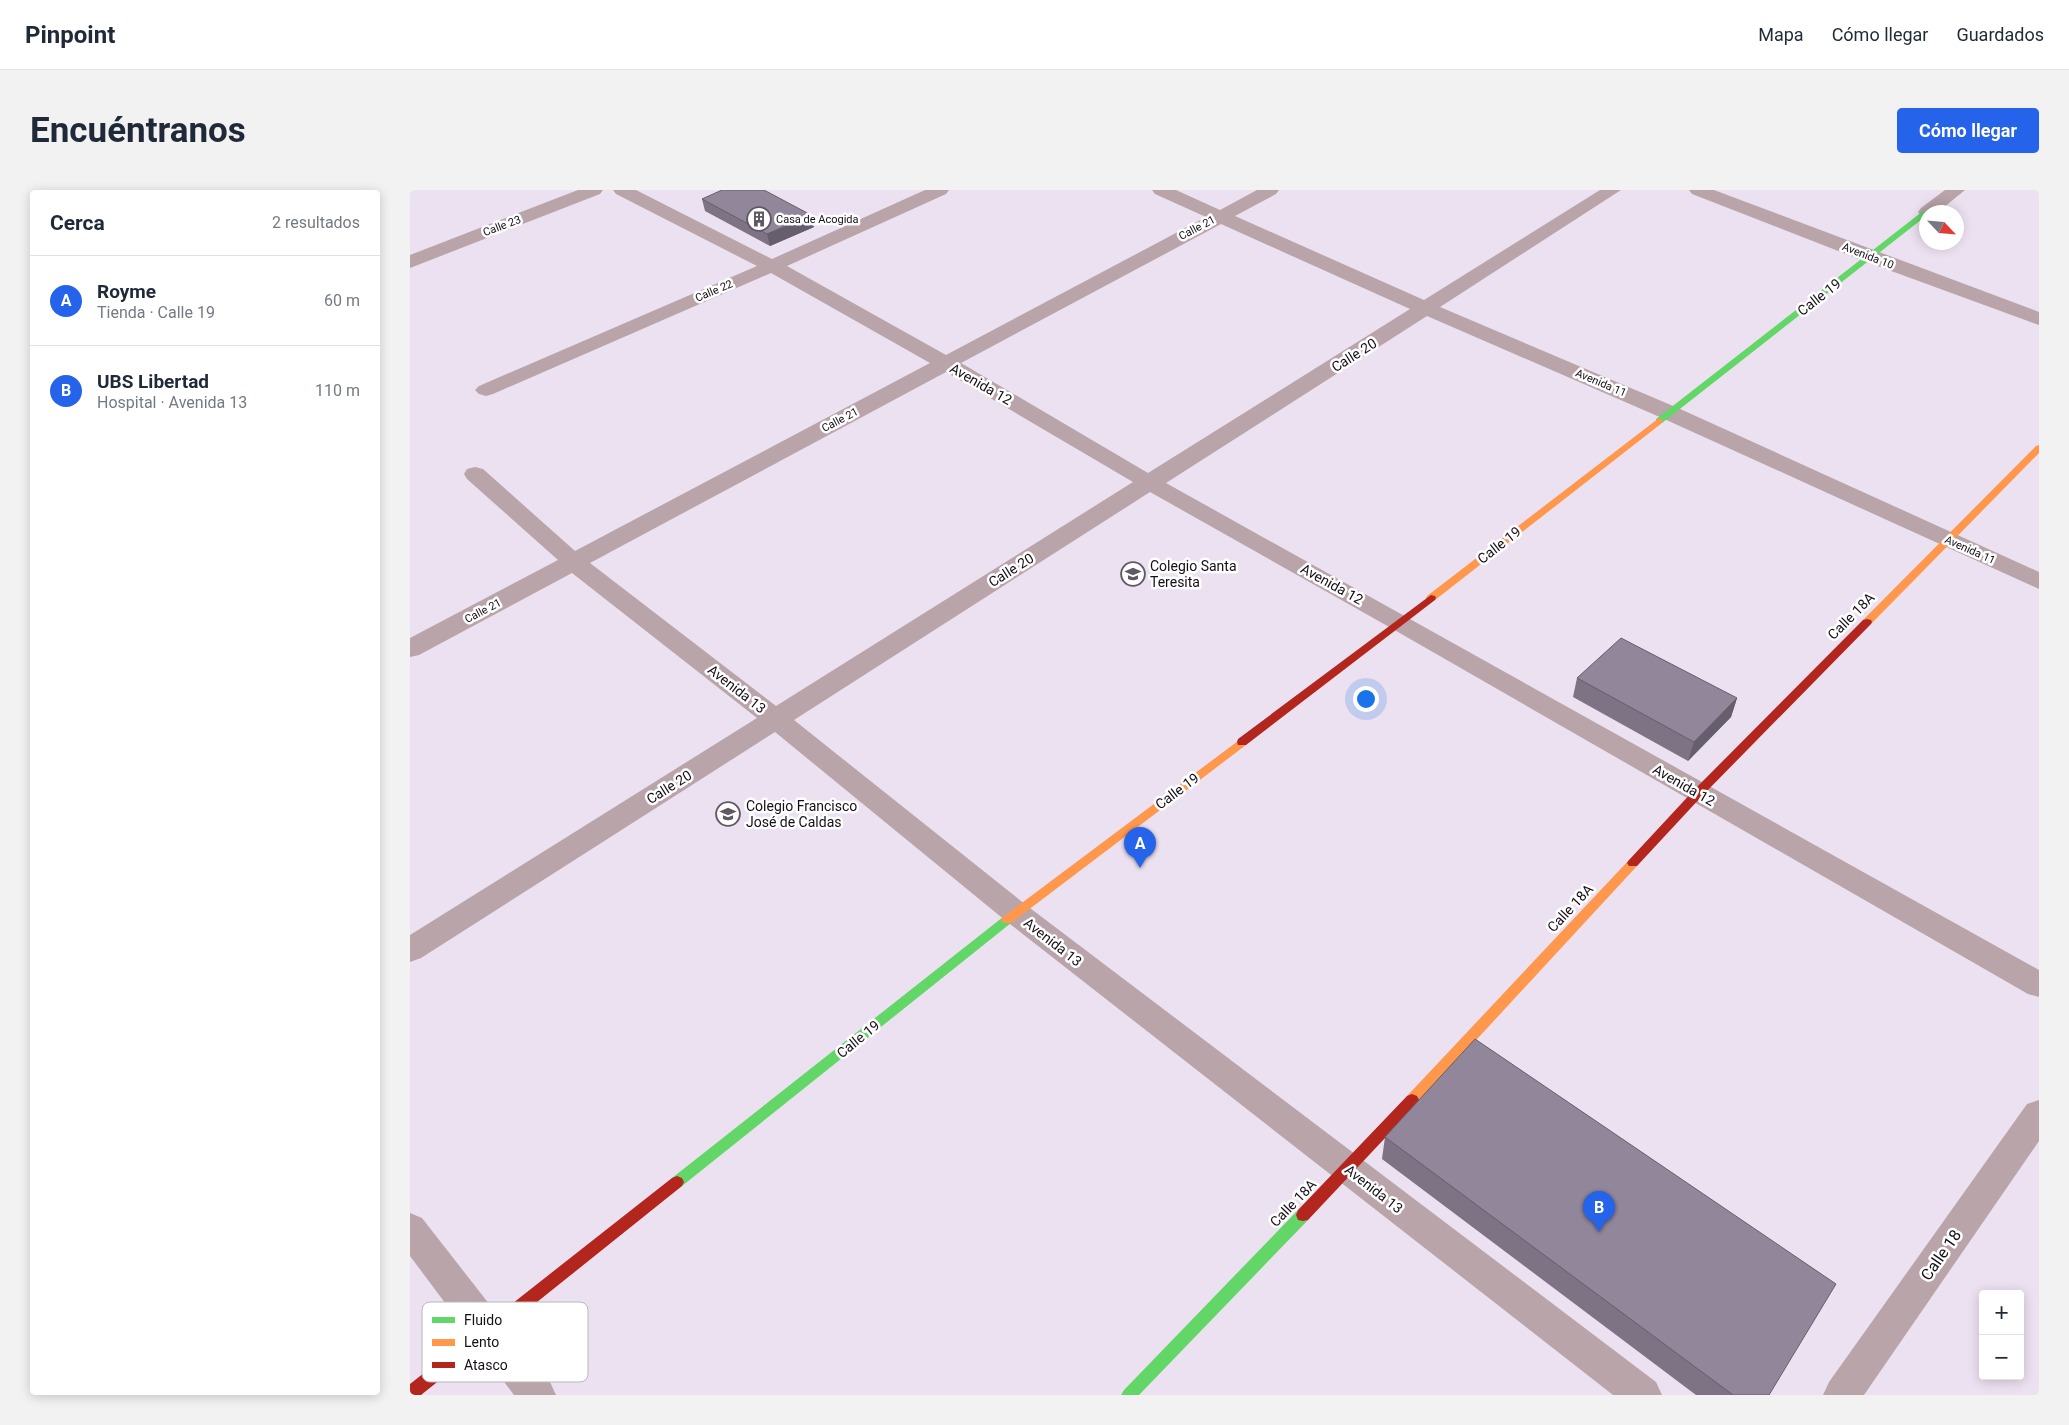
<!DOCTYPE html>
<html lang="es">
<head>
<meta charset="utf-8">
<style>
	body { margin:0; font-family:Roboto,sans-serif; background:#f2f2f3; color:#1f2937 }
	.controls { position:absolute; right:15px; bottom:15px; display:grid; overflow:hidden; border-radius:5px; box-shadow:0 2px 12px #0003 }
	.controls button { width:45px; height:45px; display:grid; place-items:center; padding:0; border:0; border-bottom:1px solid #e0e1e3; background:#fff; color:#1f2937; font:25px sans-serif }
	.compass { position:absolute; left:1509px; top:15px; width:45px; height:45px; border-radius:50%; background:#fff; box-shadow:0 2px 12px #0003; rotate:116deg }
	.you { position:absolute; left:955px; top:508px; width:18px; height:18px; margin:-12px; border:4px solid #fff; border-radius:50%; background:#1a73e8; box-shadow:0 0 0 8px #1a73e833 }
	.badge { display:grid; place-items:center; width:32px; height:32px; border-radius:50%; background:#2563eb; color:#fff; font-size:16px; font-weight:700 }
	.pin { position:absolute; translate:-50% -41px; filter:drop-shadow(0 1px 2px #0008) }
	.pin::after { content:''; position:absolute; top:26px; width:18px; height:15px; background:inherit; clip-path:polygon(0 0,100% 0,50% 100%) }
	.list { margin:0; padding:0; list-style:none }
	h2 { display:flex; justify-content:space-between; align-items:center; height:65px; margin:0; padding:0 20px; font-size:21px }
	h2 small { font-size:16px; font-weight:400; color:#747a83 }
	.list li { display:grid; grid-template-columns:32px 1fr auto; gap:15px; align-items:center; box-sizing:border-box; height:90px; padding:0 20px; border-top:1px solid #e0e1e3 }
	.list b { display:block; font-size:19px; white-space:nowrap }
	.list p { margin:0; font-size:16px; white-space:nowrap; color:#747a83 }
	.list em { font-size:16px; font-style:normal; color:#747a83 }
	.map { position:relative; flex:none; width:1629px; height:1205px; overflow:hidden; border-radius:5px }
	header { display:flex; align-items:center; gap:30px; box-sizing:border-box; height:70px; padding:0 25px; background:#fff; border-bottom:1px solid #e0e1e3 }
	header strong { font-size:24px }
	nav { display:flex; gap:28px; margin-inline-start:auto; font-size:18px }
	.intro { display:flex; align-items:center; justify-content:space-between; box-sizing:border-box; height:120px; padding:0 30px }
	h1 { margin:0; font-size:35px }
	.button { padding:12px 22px; border-radius:5px; background:#2563eb; color:#fff; font-size:18px; font-weight:700 }
	main { display:flex; gap:30px; padding:0 30px }
	aside { flex:1; background:#fff; border-radius:5px; box-shadow:0 2px 12px #0003 }
	.map>svg:first-child { display:block }
</style>
</head>
<body>
<header>
<strong>Pinpoint</strong>
<nav><a>Mapa</a><a>Cómo llegar</a><a>Guardados</a></nav>
</header>
<div class="intro"><h1>Encuéntranos</h1><a class="button">Cómo llegar</a></div>
<main>
<aside>
<h2>Cerca<small>2 resultados</small></h2>
<ul class="list">
<li><span class="badge">A</span><div><b>Royme</b><p>Tienda · Calle 19</p></div><em>60 m</em></li>
<li><span class="badge">B</span><div><b>UBS Libertad</b><p>Hospital · Avenida 13</p></div><em>110 m</em></li>
</ul>
</aside>
<div class="map">
<svg width="1629" height="1205" viewBox="0 0 1629 1205">
	<rect width="100%" height="100%" fill="#ece1f0"/>
	<g fill="none" stroke-linecap="round" stroke-linejoin="round">
		<path fill="#b9a4a9" fill-rule="evenodd" d="M168,0H193L190,4L0,78V65Z
			M203,0H226L362,69L515,0H539L536,4L377,76L536,165L796,27L745,4L742,0H766L810,20L847,0H869L866,4L825,26L1014,110L1190,0H1211L1030,117L1268,218L1629,382V399L1252,228L1017,126L756,293L1629,780V807L1618,804L981,438L740,302L384,530L616,715L1246,1192L1252,1205H1203L596,731L365,542L11,768L0,772V745L347,528L162,383L9,465L0,467V448L148,370L57,289L54,284L57,279L65,277L73,279L165,361L520,173L361,83L83,204L76,206L69,204L65,200L69,196L347,76L206,4ZM811,34L1000,119L738,283L551,173ZM536,182L723,292L366,516L180,373Z
			M1279,0H1304L1629,122V135L1454,71L1282,4Z
			M1535,0H1555L1528,22H1516V27L1511,26L1508,22L1511,18Z
			M1629,910V951L1454,1205H1413L1419,1192L1617,914Z
			M0,1023L12,1028L140,1192L146,1205H104L0,1066Z"/>
		<path fill="#63d668" fill-rule="evenodd" d="M1513,21L1519,22H1516V26L1252,233H1246V229Z
			M597,725L601,727L603,730L601,733L272,996L267,998L262,996L260,992L262,988L593,727Z
			M893,1019L898,1020L900,1025L898,1030L729,1205H711L714,1200L888,1020Z"/>
		<path fill="#ff974d" fill-rule="evenodd" d="M1249,228L1253,231L1252,233L1025,410H1017L1016,408L1017,406Z
			M1629,255V263L1461,434H1453L1452,432L1453,430L1626,256Z
			M832,548L837,552L836,555L601,733H593L591,730L593,727Z
			M1223,669L1227,670L1229,673L1227,676L1007,914L1002,916L997,914L995,910L997,906L1219,670Z"/>
		<path fill="#b3261e" fill-rule="evenodd" d="M1021,405L1025,406L1026,408L1025,410L836,555H828L827,552L828,549Z
			M1457,429L1461,430L1462,432L1461,434L1292,606L1227,676H1219L1217,673L1219,670L1284,600L1453,430Z
			M1002,904L1007,906L1009,910L1007,914L898,1030L893,1031L888,1030L886,1025L888,1020L997,906Z
			M267,986L272,988L274,992L272,996L11,1205H0V1194L262,988Z"/>
	</g>
	<path fill="#7e7384" d="M292,9L404,37L360,56L295,21Z
		M1167,488L1327,508L1321,527L1278,571L1163,507Z
		M975,947L1359,1205H1286L972,969Z"/>
	<path fill="#665e6c" d="M401,25L404,37L360,56L357,44Z
		M1327,508L1321,527L1278,571L1284,552Z"/>
	<path fill="#92869a" stroke="#665e6c" d="M312,0H354L401,25L357,44L292,9Z
		M1211,448L1327,508L1284,552L1167,488Z
		M1065,849L1426,1094L1359,1205H1323L975,947Z"/>
	<defs>
		<g id="building-ring" transform="scale(1.25)"><circle r="9.5" fill="#fff" stroke="#605863" stroke-width="1.5"/><path d="M-4-6H4V6H1V3H-1V6H-4ZM-2.5-4.3h1.7v1.8h-1.7ZM.8-4.3h1.7v1.8H.8ZM-2.5-1h1.7V.8h-1.7ZM.8-1h1.7V.8H.8Z" fill="#605863"/></g>
		<g id="school-ring" transform="scale(1.25)"><circle r="9.5" fill="#fff" stroke="#605863" stroke-width="1.5"/><path d="M0-5L7-2L0 1L-7-2ZM-4 1L0 2.5L4 1V4Q0 6-4 4Z" fill="#605863"/></g>
	</defs>
	<g fill-rule="evenodd">
		<use href="#building-ring" x="349" y="29"/>
		<use href="#school-ring" x="723" y="384"/>
		<use href="#school-ring" x="318" y="624"/>
	</g>
	<g text-anchor="middle" dominant-baseline="central" stroke-width="5" stroke-linejoin="round" paint-order="stroke">
		<g font-size="11" fill="#150e17" stroke="#fff" text-anchor="start">
			<text x="366" y="29">Casa de Acogida</text>
		</g>
		<g font-size="11" fill="#150e17" stroke="#fff">
			<text transform="translate(92 36) rotate(-21)">Calle 23</text>
			<text transform="translate(787 38) rotate(-28)">Calle 21</text>
			<text transform="translate(1458 66) rotate(21)">Avenida 10</text>
			<text transform="translate(304 101) rotate(-23)">Calle 22</text>
			<text transform="translate(1191 193) rotate(23)">Avenida 11</text>
			<text transform="translate(430 230) rotate(-28)">Calle 21</text>
			<text transform="translate(1560 360) rotate(24)">Avenida 11</text>
			<text transform="translate(73 421) rotate(-28)">Calle 21</text>
		</g>
		<g font-size="14" fill="#150e17" stroke="#fff">
			<text transform="translate(1409 107) rotate(-38)">Calle 19</text>
			<text transform="translate(944 165) rotate(-32)">Calle 20</text>
			<text transform="translate(571 194) rotate(30)">Avenida 12</text>
			<text transform="translate(1089 355) rotate(-38)">Calle 19</text>
			<text transform="translate(601 380) rotate(-32)">Calle 20</text>
			<text transform="translate(922 394) rotate(29)">Avenida 12</text>
			<text transform="translate(1441 426) rotate(-45)">Calle 18A</text>
			<text transform="translate(327 499) rotate(38)">Avenida 13</text>
			<text transform="translate(1274 595) rotate(30)">Avenida 12</text>
			<text transform="translate(259 597) rotate(-32)">Calle 20</text>
			<text transform="translate(767 601) rotate(-37)">Calle 19</text>
			<text transform="translate(1160 718) rotate(-47)">Calle 18A</text>
			<text transform="translate(643 752) rotate(38)">Avenida 13</text>
			<text transform="translate(448 849) rotate(-39)">Calle 19</text>
			<text transform="translate(964 999) rotate(38)">Avenida 13</text>
			<text transform="translate(883 1013) rotate(-46)">Calle 18A</text>
		</g>
		<g font-size="14" fill="#150e17" stroke="#fff" text-anchor="start">
			<text x="740" y="376">Colegio Santa<tspan x="740" dy="16">Teresita</tspan></text>
			<text x="336" y="616">Colegio Francisco<tspan x="336" dy="16">José de Caldas</tspan></text>
		</g>
		<g font-size="16" fill="#150e17" stroke="#fff">
			<text transform="translate(1531 1065) rotate(-55)">Calle 18</text>
		</g>
	</g>
	<rect x="12" y="1112" width="166" height="80" rx="8" fill="#fff" stroke="#b9b7b9" stroke-width="1"/>
	<rect x="22" y="1127" width="23" height="6" fill="#63d668"/>
	<rect x="22" y="1149" width="23" height="7" fill="#ff974d"/>
	<rect x="22" y="1172" width="23" height="6" fill="#b3261e"/>
	<g font-size="14" fill="#150e17">
		<text x="54" y="1135">Fluido</text>
		<text x="54" y="1157">Lento</text>
		<text x="54" y="1180">Atasco</text>
	</g>
</svg>
<div class="controls">
<button>+</button>
<button>−</button>
</div>
<svg class="compass" viewBox="-18 -18 36 36"><path d="M0-13l5 13h-10z" fill="#e53935"/><path d="M0 13l5-13h-10z" fill="#747a83"/></svg>
<div class="you"></div>
<div class="pin badge" style="left:730px;top:678px">A</div>
<div class="pin badge" style="left:1189px;top:1042px">B</div>
</div>
</main>
</body>
</html>
